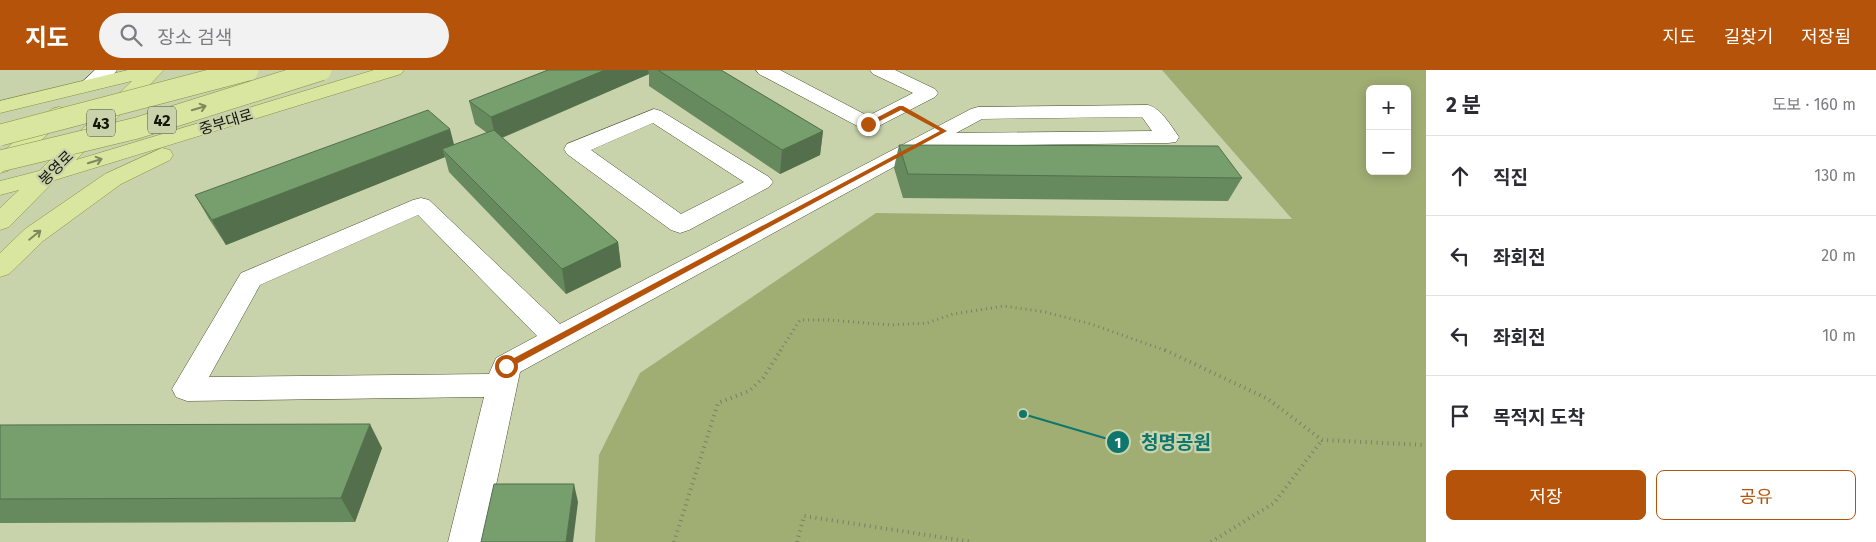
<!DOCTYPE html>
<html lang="ko">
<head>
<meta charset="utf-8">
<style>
	body { margin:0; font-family:"Fira Sans","Noto Sans KR",sans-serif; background:#f2f2f3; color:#2b2b33 }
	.controls { position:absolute; right:15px; top:15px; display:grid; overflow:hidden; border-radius:8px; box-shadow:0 2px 12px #0003 }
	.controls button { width:45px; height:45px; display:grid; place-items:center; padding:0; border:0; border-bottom:1px solid #e1e1e2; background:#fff; color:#2b2b33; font:25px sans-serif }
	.stop { position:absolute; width:15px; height:15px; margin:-11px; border:4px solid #b45309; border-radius:50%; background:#fff }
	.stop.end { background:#b45309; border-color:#fff; box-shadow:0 1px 5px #0008 }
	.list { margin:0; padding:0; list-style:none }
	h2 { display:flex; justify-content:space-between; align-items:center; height:65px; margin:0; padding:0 20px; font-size:21px }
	h2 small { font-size:16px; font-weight:400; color:#7c7c81 }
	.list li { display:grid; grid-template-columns:32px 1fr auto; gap:15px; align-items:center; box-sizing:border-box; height:80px; padding:0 20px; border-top:1px solid #e1e1e2 }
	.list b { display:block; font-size:19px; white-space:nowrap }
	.list em { font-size:16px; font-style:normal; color:#7c7c81 }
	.actions { display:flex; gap:10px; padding:15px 20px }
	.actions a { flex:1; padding:11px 0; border:1px solid #b45309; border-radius:8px; text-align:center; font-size:18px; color:#b45309 }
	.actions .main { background:#b45309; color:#fff }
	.icon { flex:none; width:28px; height:28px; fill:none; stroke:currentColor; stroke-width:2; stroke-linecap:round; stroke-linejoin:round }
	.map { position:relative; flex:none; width:1426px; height:472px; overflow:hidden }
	header { display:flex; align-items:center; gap:30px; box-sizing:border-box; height:70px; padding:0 25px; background:#b45309; color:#fff }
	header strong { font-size:24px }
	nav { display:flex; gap:28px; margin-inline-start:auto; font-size:18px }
	.search { width:350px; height:45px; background:#f2f2f3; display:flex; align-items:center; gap:12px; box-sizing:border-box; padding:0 18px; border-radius:28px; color:#7c7c81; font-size:19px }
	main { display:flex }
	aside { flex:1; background:#fff }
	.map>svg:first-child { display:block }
</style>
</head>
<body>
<header>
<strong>지도</strong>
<div class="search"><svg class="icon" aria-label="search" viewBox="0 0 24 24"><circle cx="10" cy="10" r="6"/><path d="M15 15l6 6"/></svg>장소 검색</div>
<nav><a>지도</a><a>길찾기</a><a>저장됨</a></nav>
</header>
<main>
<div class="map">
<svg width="1426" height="472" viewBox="0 0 1426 472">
	<rect width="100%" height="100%" fill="#c8d2ab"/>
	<path fill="#a0ae74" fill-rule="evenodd" d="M1162,0H1426V472H595L599,385L640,303L876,143L1292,149ZM1370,19H1407V101H1370Z"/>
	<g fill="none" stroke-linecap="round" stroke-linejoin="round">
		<g stroke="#4b5331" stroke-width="1">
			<path id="minor" d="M95,0H117C109,11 96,23 82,19L79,15Z
				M756,0H780L868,46L913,23L873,4L870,0H895L935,19L938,23L935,27L875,58L868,60L861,58L759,4Z
				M1148,35C1161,38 1171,56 1179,67L1176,72L1168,73L932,76L520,302L484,472H448L484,327L187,331L176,327L172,319L241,203L413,130L421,128L429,130L560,254L971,39L978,37ZM1142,47L1152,61L956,63L982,49ZM418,145L537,266L496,288L489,304L209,307L260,215Z
				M654,39L661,41L769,107L773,112L769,117L689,160L680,163L671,160L567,84L564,79L567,74ZM653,53L744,112L681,144L591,80Z"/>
		</g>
		<g stroke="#829342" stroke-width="1">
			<path id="major" d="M128,0H164L76,90L374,0H404L401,4L55,110L9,157L0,160V138L19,120L0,125V111L39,101L132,11L0,43V31Z
				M59,37L66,39L69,43L66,47L8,101L0,103V84L52,39Z
				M162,78L170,80L173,85L170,90L121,114L43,171L9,204L0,207V183L25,159L105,104Z"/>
		</g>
		<path stroke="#7a8165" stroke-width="3" stroke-dasharray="1 4" stroke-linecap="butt" d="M780,281L800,250H829L891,255L927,253L953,244L1004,236L1045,242L1091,254L1167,281"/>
		<path stroke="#7a8165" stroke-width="4" stroke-dasharray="1 4.5" stroke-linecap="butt" d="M1165,280L1268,329L1322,370L1426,375
			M674,472L718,333L749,321L763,308L781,280
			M797,472L804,446L972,472
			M1211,472L1274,433L1322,370"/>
		<use href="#minor" fill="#fff" fill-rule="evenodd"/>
		<use href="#major" fill="#d8e6a0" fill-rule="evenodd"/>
		<g stroke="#829342" stroke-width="22" stroke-linecap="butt">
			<path id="major-bridge" d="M0,65L248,0
				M0,91L137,58L321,0"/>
		</g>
		<use href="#major-bridge" stroke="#d8e6a0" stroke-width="21"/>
	</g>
	<path fill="#66895e" d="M548,0H721L823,61L820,85L780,104L649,16V4L502,68L618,172L621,197L566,224L449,102L445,87L226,175L209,149L195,125L454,75L487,63L475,54L469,31Z
		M899,75L1242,108L1228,131L903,128L894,98Z
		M0,355L382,378L355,452L0,453Z"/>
	<path fill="#536f4c" d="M605,0H648L649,4L496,70L491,47Z
		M450,59L456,82L442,79L445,87L226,175L212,150Z
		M823,61L820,85L780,104L782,80Z
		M618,172L621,197L566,224L562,199Z
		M370,354L382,378L355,452L341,428Z
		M574,414L578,432L573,472H566Z"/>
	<path fill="#779f6d" stroke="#536f4c" d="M548,0H605L491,47L469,31Z
		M658,0H721L823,61L782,80Z
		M428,40L450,59L212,150L195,125Z
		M494,60L618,172L562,199L442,79Z
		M899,75L1218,76L1242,108L908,104Z
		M370,354L341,428L0,429V355Z
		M494,414H574L566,472H481Z"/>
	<defs><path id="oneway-shaft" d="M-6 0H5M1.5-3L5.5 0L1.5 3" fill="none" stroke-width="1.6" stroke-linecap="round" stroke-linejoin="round" transform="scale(1.25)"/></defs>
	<g stroke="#7f885c">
		<use href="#oneway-shaft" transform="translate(199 38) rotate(-17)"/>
		<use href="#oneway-shaft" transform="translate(95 91) rotate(-17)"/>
		<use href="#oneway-shaft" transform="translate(35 165) rotate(-39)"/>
	</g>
	<path fill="#b45309" d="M899,36H903L947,61L509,298H503V294L940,61L901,40L870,56L865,54Z"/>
	<g text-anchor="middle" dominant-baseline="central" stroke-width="4.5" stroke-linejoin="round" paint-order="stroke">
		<g font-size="15" fill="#131608" stroke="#c8d2ab">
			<text transform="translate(226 52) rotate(-17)">중부대로</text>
			<text transform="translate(56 98) rotate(-45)">봉영로</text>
		</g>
		<g fill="#c8d2ab" stroke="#494e39" stroke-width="1">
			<rect x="148" y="36.5" width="28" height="27" rx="4"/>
			<rect x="87" y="39.5" width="28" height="27" rx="4"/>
		</g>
		<g font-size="16" font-weight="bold" fill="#131608">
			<text x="162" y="50">42</text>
			<text x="101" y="53">43</text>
		</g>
	</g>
	<path fill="none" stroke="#0f766e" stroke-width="2" d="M1023 344L1118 372"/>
	<g fill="#0f766e" stroke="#c8d2ab" stroke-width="2">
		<circle cx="1023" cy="344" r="5"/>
		<circle cx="1118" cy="372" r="12"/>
	</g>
	<g font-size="15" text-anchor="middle" font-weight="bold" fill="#fff">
		<text x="1118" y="378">1</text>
	</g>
	<g font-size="19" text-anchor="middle" font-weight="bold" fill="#0f766e" stroke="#c8d2ab" stroke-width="4.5" stroke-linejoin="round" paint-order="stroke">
		<text x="1176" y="379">청명공원</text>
	</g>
</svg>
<div class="controls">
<button>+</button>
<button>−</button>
</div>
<div class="stop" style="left:506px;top:296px"></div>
<div class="stop end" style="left:868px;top:54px"></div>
</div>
<aside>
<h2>2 분<small>도보 · 160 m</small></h2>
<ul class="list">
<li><svg class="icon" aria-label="ahead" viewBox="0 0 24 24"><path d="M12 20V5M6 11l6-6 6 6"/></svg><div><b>직진</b></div><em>130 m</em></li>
<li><svg class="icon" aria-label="left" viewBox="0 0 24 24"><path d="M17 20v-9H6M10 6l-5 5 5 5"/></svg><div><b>좌회전</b></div><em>20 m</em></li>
<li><svg class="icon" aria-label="left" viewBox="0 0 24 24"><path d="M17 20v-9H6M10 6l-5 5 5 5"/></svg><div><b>좌회전</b></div><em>10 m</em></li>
<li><svg class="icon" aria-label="arrive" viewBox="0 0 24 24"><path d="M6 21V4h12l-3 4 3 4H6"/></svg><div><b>목적지 도착</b></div></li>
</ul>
<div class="actions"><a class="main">저장</a><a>공유</a></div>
</aside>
</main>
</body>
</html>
